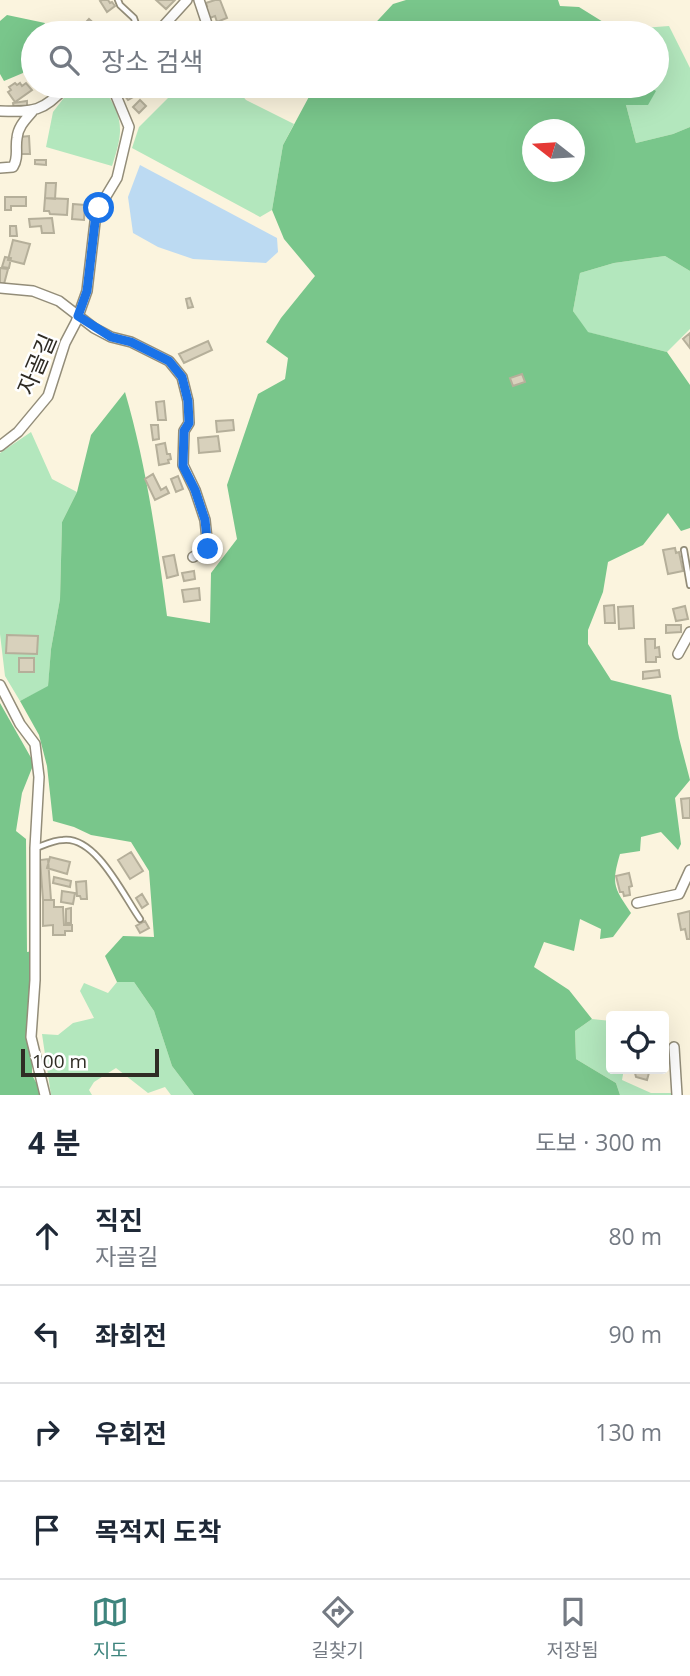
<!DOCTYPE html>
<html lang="ko">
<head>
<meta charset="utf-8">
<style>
	body { margin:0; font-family:"Open Sans","Noto Sans KR",sans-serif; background:#f2f2f3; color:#1f2937 }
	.controls { position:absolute; right:21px; bottom:21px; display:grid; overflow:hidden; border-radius:7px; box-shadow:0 7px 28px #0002 }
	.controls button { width:63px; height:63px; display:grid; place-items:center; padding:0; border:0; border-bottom:2px solid #e0e1e3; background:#fff; color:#1f2937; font:35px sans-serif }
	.compass { position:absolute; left:522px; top:119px; width:63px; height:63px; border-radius:50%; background:#fff; box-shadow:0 7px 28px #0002; rotate:287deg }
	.scale { position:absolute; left:21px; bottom:18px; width:138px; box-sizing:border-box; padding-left:7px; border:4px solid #2f2c24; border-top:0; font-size:19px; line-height:24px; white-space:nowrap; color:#2f2c24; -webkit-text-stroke:5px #fff; paint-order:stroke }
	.stop { position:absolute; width:21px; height:21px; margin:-16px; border:5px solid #1a73e8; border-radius:50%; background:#fff }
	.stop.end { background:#1a73e8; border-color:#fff; box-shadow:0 2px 7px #0008 }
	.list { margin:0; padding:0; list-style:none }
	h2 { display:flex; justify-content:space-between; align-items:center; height:91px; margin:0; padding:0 28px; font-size:30px }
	h2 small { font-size:23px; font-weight:400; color:#747a83 }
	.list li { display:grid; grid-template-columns:46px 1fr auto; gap:21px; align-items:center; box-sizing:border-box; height:98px; padding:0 28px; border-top:2px solid #e0e1e3 }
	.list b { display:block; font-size:26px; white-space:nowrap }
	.list p { margin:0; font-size:23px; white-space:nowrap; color:#747a83 }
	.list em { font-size:23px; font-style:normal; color:#747a83 }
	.icon { flex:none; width:38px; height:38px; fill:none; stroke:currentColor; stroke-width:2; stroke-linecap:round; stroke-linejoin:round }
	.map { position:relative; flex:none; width:690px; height:1095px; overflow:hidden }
	.search { position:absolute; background:#fff; box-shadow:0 7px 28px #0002; left:21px; right:21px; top:21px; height:77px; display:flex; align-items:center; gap:18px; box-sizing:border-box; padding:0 24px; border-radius:38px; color:#747a83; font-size:26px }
	.sheet { height:483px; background:#fff }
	nav { display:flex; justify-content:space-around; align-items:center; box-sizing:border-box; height:98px; border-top:2px solid #e0e1e3; background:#fff; font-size:19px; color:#747a83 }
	nav a { display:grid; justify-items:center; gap:4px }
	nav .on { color:#3e847d }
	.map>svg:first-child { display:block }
</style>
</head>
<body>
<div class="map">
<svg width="690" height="1095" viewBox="0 0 690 1095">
	<rect width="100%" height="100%" fill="#fbf4de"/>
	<path fill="#b3e7bd" d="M669,26L690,68V127L673,134L636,143L626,105L655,90L649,86H657V33H616V30Z
		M73,86H102C124,118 124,130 112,166L46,147L53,112Z
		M180,86H234L246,100L294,124L283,145L272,210L260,217L132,148L139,127Z
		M665,256L690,271V329L667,352L587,332L573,311L580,273L614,263Z
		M31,432L52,479L77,492L62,522L60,599L51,649L48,687L20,701L5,676L0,634V453Z
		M117,982H134L154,1011L172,1066L194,1095H171L165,1087L148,1093L116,1068L94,1082L89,1090L92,1095H51L42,1034L58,1035L73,1023L94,1018L80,991L84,983L108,993Z
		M592,1019L611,1021V1069H624L622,1080L651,1093H673L674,1095H620L616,1083L576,1059L575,1031Z"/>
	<path fill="#79c68b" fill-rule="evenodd" d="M406,0H558L560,6L579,7L616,30V33H366L393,4Z
		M7,15L45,23L40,33H33V48L23,73L4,81L0,74V21Z
		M317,86H649L656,91L648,105H626L636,143L673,134L690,127V271L665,256L614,263L580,273L573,311L588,332L667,352L690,385V528L681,531L668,513L643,545L608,562L603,592L588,630V644L611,680L671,695L679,738L690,780L675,798L681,844L678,850L661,832L641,837L640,851L620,854C611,885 614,887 631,913L613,937L600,939L601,929L580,919L574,951L544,942L534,967L569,990L592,1019L575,1031L576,1059L616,1083L620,1095H194L172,1066L154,1011L134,982H117L105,956L123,936L154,937L149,871L131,842L91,835L74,827L53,821L47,766L39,735L20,701L48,686L51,649L60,599L62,522L77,492L91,435L125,392C146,464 157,540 167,616L210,623L211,573L237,539L227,485L258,394L285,379L288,358L266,342L281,318L315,276L284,239L272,210L283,145L311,93ZM532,130H574V172H532Z
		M0,703L34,763L22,793L16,831L26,839L27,952L33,951L32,1075L43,1095H0Z"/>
	<path fill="#bcdaf2" d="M140,165L277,238L278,252L266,263L193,259L158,247L133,233L128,197Z"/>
	<path fill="#d8d1bc" stroke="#b5af9a" stroke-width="2" d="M102,0H108L110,3L112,2L115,6L107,12L100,1Z
		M156,0H175L166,9Z
		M215,0H220L227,18L217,22L215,16L207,19L203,7L207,6L206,3Z
		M89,19L99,28L94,33H76Z
		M15,83L17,85L20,83L22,86L26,83L32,90L15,102L8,92L11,90L9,87Z
		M119,86H137L142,92L128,100L118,87Z
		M140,100L146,106L139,113L133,107Z
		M27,101V107L14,109L13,103Z
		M29,136L30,154H21L20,137Z
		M35,160H46V165L35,164Z
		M46,183H56L55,199L45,198Z
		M5,197H26V206H11V210H5Z
		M45,198L68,199L67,215L50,214L49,211H44Z
		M73,204L85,205L84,220L72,219Z
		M52,218L54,233H42L41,226L30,227L29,219Z
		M10,226H16L17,236H10Z
		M13,240L30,244L24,264L8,260Z
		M5,257L11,258L9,268L2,267Z
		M0,268L8,269L4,284L0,283Z
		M190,298L193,307L188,308L186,299Z
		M690,333V348L683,339Z
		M208,341L212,350L184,363L179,354Z
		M522,374L525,382L513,386L510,378Z
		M164,401L166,420H158L156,402Z
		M233,420L234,430L217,432L216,421Z
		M151,425H158L159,439L153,440Z
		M218,436L220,451L199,453L198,438Z
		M165,443L167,454H170L171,459L168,460L169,463L159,465L156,445Z
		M153,474L161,490L166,487L169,493L155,500L145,479Z
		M178,476L183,489L176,492L171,479Z
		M675,548L676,553L679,552L683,571L668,574L663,550Z
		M174,555L178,575L167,578L163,557Z
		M194,571L195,579L184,581L182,573Z
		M199,588L200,600L184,602L182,590Z
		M614,605L615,623H605L604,606Z
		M633,606L634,628L619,629L618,607Z
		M685,606L688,619L676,621L673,609Z
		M666,625H681V632L666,633Z
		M7,635L38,636L37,654L6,653Z
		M645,639H655V648L659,647L660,657H656V662H646Z
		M19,658H34V672H19Z
		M659,670L660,677L643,679V672Z
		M690,798V818H683L681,799Z
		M131,852L143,871L130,879L118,860Z
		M50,857L70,862L67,874L47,868Z
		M48,859L51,900H43L40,860Z
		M629,873L632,886L629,887L630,895L624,896L623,892H620L616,876Z
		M54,877L71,881L70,887L53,883Z
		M86,881L87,899H81L80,896H77L76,882Z
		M62,891L75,893L73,904L61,902Z
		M142,894L148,904L142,908L136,898Z
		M43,900H54V907H63L64,925H72V931H65V935H53V925L43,926Z
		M71,908V923H66V909Z
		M690,911V939H687L685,929L681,930L678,914Z
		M145,921L149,928L140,933L136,926Z
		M634,1069H650L647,1080L636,1077Z"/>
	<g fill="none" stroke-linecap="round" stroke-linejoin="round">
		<g stroke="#938d79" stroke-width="8">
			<path id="service" d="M118,0L120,5L134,18L139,33
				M684,550L690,585
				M36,848C44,845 54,840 63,840C96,836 123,895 140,919"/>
		</g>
		<g stroke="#938d79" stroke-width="12">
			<path id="minor" d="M199,0L210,33
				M157,33L187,0
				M0,111C33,112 44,112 66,86
				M0,168L13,167C19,157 15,149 17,138C18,127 25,120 32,112
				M0,288L33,291L59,301L94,328L111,337L131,342L169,361L182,377L188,401L189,423L184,431L183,465L195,490L205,520L208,549L193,557
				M0,446L18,432L48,396L65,343L76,322L87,291L95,222L99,208L117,178L129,127L112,86
				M678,654L690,632
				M0,685L20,724L35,744L39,777L35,848V980L31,1037L45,1095
				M637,903L679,894L690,870
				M674,1047L677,1095"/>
		</g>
		<use href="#service" stroke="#fff" stroke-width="4.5"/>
		<use href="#minor" stroke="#fff" stroke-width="9"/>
	</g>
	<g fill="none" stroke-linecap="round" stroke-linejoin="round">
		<path stroke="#1a73e8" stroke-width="9" d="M99,208L95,222L87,291L78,316L111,337L131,342L169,361L182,377L188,401L189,423L184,431L183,466L195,490L205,520L208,549"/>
	</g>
	<g text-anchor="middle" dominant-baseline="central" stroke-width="5" stroke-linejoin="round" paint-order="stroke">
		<g font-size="23" fill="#2f2c24" stroke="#fff">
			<text transform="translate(36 364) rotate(-67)">자골길</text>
		</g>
	</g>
</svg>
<div class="controls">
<button><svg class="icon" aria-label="locate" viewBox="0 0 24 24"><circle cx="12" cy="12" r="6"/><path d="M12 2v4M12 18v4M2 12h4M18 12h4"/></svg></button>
</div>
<svg class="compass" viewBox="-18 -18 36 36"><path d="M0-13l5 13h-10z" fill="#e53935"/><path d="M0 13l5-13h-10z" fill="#747a83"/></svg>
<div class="scale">100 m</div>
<div class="stop" style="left:99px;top:208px"></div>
<div class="stop end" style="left:208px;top:549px"></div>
<div class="search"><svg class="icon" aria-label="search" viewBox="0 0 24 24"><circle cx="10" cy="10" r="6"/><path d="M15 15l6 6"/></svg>장소 검색</div>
</div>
<section class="sheet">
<h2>4 분<small>도보 · 300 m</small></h2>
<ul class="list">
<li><svg class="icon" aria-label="ahead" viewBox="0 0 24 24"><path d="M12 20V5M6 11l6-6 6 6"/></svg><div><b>직진</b><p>자골길</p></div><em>80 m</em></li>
<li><svg class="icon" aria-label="left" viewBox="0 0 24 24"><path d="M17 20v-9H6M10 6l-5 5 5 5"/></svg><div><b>좌회전</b></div><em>90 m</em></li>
<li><svg class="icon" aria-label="right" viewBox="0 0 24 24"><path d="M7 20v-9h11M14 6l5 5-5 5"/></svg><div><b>우회전</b></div><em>130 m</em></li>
<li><svg class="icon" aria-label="arrive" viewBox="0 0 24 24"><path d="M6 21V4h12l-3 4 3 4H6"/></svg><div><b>목적지 도착</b></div></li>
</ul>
</section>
<nav>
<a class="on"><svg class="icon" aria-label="map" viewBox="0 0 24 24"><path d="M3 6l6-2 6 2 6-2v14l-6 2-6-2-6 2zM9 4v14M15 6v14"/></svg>지도</a>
<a><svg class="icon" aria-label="directions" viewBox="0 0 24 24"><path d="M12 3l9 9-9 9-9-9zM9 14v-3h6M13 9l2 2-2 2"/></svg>길찾기</a>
<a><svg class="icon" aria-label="saved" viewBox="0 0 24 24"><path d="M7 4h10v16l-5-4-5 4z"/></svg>저장됨</a>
</nav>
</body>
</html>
